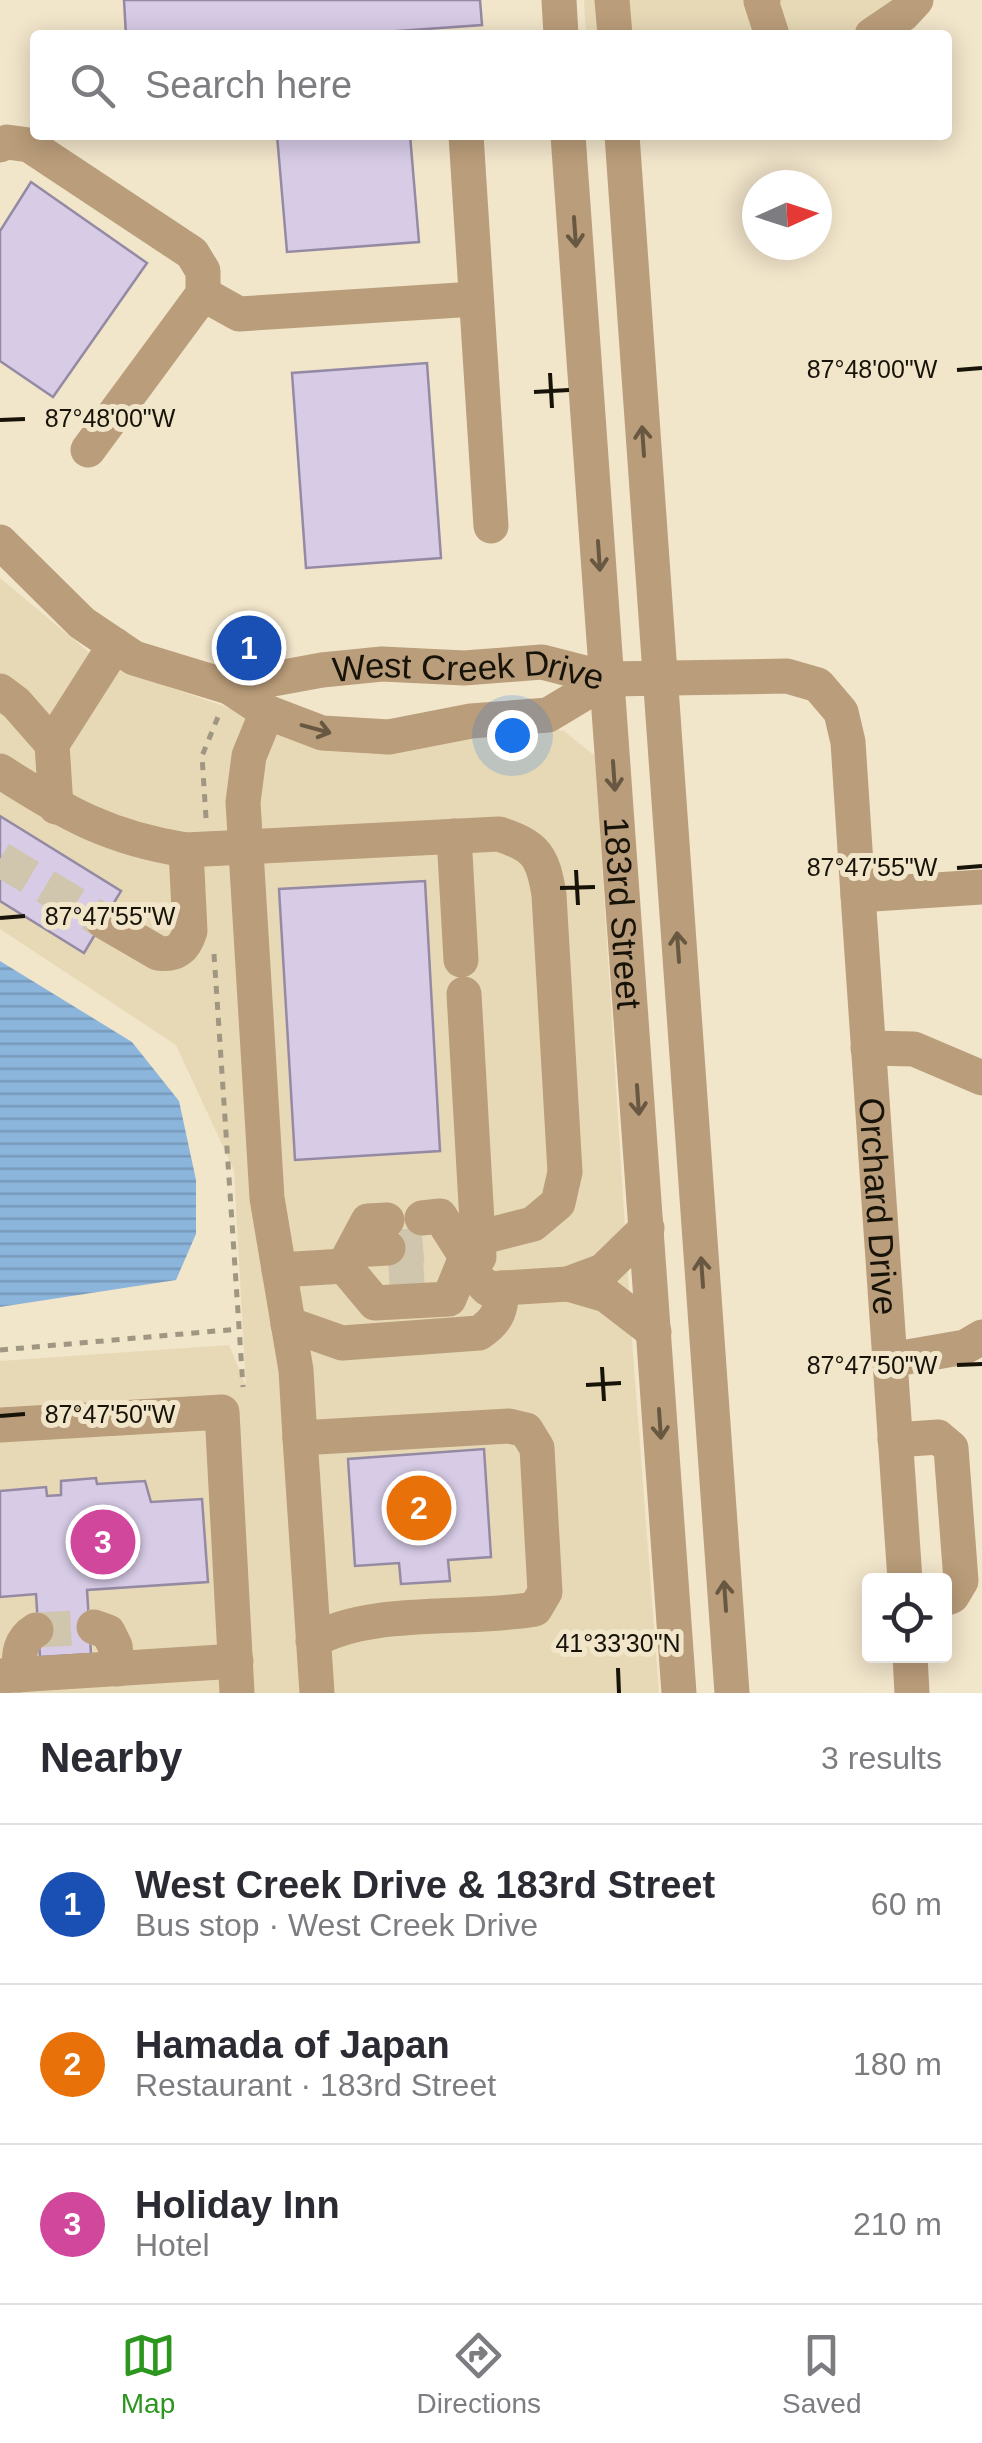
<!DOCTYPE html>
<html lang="en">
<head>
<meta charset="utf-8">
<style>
	body { margin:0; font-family:Helvetica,sans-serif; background:#f7f7f7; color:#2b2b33 }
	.controls { position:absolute; right:30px; bottom:30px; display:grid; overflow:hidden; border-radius:10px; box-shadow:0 5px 25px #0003 }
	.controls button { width:90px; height:90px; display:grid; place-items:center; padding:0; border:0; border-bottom:2px solid #e1e1e2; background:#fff; color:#2b2b33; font:50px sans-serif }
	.compass { position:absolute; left:742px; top:170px; width:90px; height:90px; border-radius:50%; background:#fff; box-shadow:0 5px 25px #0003; rotate:87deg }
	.you { position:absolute; left:512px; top:735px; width:35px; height:35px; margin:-25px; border:8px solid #fff; border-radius:50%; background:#1a73e8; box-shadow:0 0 0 15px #1a73e833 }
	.badge { display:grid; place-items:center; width:65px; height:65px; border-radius:50%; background:#2c961f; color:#fff; font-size:32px; font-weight:700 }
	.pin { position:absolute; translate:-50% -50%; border:5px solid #fff; box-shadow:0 2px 10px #0006 }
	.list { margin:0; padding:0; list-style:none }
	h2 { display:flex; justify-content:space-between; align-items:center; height:130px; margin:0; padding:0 40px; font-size:42px }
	h2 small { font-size:32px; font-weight:400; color:#7c7c81 }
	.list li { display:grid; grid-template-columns:65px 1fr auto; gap:30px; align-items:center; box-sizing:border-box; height:160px; padding:0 40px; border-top:2px solid #e1e1e2 }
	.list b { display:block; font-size:38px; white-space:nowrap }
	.list p { margin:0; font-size:32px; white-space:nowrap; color:#7c7c81 }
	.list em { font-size:32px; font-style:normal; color:#7c7c81 }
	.icon { flex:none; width:55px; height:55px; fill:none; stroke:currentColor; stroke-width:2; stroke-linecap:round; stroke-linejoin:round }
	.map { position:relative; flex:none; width:982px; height:1693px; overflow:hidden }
	.search { position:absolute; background:#fff; box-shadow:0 5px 25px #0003; left:30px; right:30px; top:30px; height:110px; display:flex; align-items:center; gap:25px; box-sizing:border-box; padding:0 35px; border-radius:10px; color:#7c7c81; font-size:38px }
	.sheet { height:610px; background:#fff }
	nav { display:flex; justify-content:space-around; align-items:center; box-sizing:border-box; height:140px; border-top:2px solid #e1e1e2; background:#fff; font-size:28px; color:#7c7c81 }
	nav a { display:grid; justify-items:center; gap:5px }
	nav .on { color:#2c961f }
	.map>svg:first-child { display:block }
</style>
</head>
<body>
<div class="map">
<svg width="982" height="1693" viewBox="0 0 982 1693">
	<defs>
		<pattern id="water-rules" width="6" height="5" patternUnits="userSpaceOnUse" patternTransform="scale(2.5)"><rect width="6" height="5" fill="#8cb5dc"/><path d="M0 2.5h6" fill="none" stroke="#789bbb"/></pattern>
	</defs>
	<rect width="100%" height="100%" fill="#f1e5ca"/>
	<path fill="#e7d9b6" d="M584,0H925L882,35H586Z
		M0,578L103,664L343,748L523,724L564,731L595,756L633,1354L659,1693H0V1361L229,1345L246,1386L234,1170L176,1045L0,929Z"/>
	<path fill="url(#water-rules)" d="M0,961L132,1042L179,1101L196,1180V1234L176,1280L0,1307Z"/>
	<path fill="#d7cbe6" stroke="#958aa3" stroke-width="2.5" d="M124,0H480L482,25L341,35H126Z
		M277,135H410L419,242L287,252Z
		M31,182L147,263L53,397L0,361V231Z
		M427,363L441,558L306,568L292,373Z
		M0,816L121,891L84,953L0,901Z
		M425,881L440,1151L295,1160L279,889Z
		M484,1449L491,1557L448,1560L450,1581L401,1584L399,1563L355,1566L348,1459Z
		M96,1478L97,1484L145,1481L151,1502L202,1499L208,1582L87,1590L91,1654L40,1657L36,1594L0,1597V1491L46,1487L47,1496L61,1495V1481Z"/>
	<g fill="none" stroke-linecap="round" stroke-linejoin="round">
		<path stroke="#d0c6ad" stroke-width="35" stroke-dasharray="35 18" stroke-linecap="butt" d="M0,859L103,921
			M388,1248L423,1245
			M389,1275L425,1273
			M36,1630L94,1627"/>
		<path stroke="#a09783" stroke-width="5" stroke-dasharray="8 8" stroke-linecap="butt" d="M206,818L202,756L218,717
			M214,954L243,1387
			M0,1350L239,1329"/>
		<g stroke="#ba9d7a" stroke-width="35">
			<path d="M559,0L561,35"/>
			<path d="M612,0L615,35"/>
			<path d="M763,0L761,1L772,35"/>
			<path d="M872,35L903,14L916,0"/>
			<path d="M466,135L491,526"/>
			<path id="s1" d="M568,135L679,1693"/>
			<path d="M622,135L732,1693"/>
			<path d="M0,145L7,142L29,145L192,253L203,271V294L88,450"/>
			<path d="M203,294L239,314L475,299"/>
			<path d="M0,542L82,623L134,658L229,687L267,712L322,733L389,737L471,721L548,715L608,679"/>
			<path id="s2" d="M229,687L322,670L382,664L464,668L542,662L608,679L787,676L818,685L841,712L848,742L858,895L982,887"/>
			<path d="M0,691L16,703L52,744"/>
			<path d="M267,712L249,756L243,802L267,1198L296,1370L300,1438"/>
			<path d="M0,771C65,813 109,838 186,850L499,834C536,846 543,856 549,895L565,1172L558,1203L533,1224L478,1238"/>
			<path d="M56,807L52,744L115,645"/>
			<path d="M454,836L461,960"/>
			<path id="s3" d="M858,895L905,1580"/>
			<path d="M103,921L158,953C176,956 185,948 190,931L186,850"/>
			<path d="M464,994L479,1257"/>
			<path d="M868,1048L914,1049L982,1078"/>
			<path d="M422,1218L440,1216L466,1257"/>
			<path d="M353,1250L388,1248"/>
			<path d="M344,1266L375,1303L449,1299L466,1257"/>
			<path d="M344,1266L368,1221L387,1220"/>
			<path d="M279,1270L344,1266"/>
			<path d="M483,1284L488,1289L568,1284L603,1271L647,1228"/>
			<path d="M568,1284L606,1295L654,1332"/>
			<path d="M288,1324L342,1343L479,1333C498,1320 501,1311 502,1288"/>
			<path d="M890,1360L965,1347L982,1337"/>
			<path d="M0,1425L222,1412L237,1693"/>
			<path d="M895,1440L938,1437L951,1448L961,1581L952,1596L944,1599"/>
			<path d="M94,1627L108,1632L115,1646L118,1669"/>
			<path d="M313,1641C369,1607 469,1621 535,1609L545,1592L537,1448L526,1430L509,1426L300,1438L317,1693"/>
			<path d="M910,1656L912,1693"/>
			<path d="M19,1675C19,1656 18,1641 36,1630"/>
			<path d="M0,1676L236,1661"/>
		</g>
	</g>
	<defs><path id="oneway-shaft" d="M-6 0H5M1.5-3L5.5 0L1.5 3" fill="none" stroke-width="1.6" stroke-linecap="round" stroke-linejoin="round" transform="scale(2.5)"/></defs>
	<g stroke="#685842">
		<use href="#oneway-shaft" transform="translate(575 232) rotate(86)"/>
		<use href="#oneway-shaft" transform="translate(643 441) rotate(-94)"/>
		<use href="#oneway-shaft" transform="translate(599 556) rotate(86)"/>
		<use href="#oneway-shaft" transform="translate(316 729) rotate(15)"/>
		<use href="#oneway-shaft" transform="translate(614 776) rotate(86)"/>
		<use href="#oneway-shaft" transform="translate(678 947) rotate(-94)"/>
		<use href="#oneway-shaft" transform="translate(638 1100) rotate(86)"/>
		<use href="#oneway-shaft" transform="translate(702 1272) rotate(-94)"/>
		<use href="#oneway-shaft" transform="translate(660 1424) rotate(86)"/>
		<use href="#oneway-shaft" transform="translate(725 1596) rotate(-94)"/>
	</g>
	<path fill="none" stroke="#171309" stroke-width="4" d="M957,370L982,368M550,373L552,408M534,392L569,390M0,420L25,419M957,868L982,866M576,870L578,905M560,888L595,887M0,918L25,916M957,1365L982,1364M602,1367L604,1401M586,1385L621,1383M0,1416L25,1414M618,1668L619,1693"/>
	<g text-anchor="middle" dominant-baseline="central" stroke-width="10" stroke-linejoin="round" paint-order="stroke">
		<g font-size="35" fill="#171309" stroke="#f1e5ca">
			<text stroke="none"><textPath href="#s2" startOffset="242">West Creek Drive</textPath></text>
			<text stroke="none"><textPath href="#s1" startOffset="780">183rd Street</textPath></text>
			<text stroke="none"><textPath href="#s3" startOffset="312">Orchard Drive</textPath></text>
		</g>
	</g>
	<g font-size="25" text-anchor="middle" fill="#171309" stroke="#f1e5ca" stroke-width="10" stroke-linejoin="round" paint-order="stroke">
		<text x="872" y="378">87°48'00"W</text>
		<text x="110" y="427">87°48'00"W</text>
		<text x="872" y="876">87°47'55"W</text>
		<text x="110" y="925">87°47'55"W</text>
		<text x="872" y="1374">87°47'50"W</text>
		<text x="110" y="1423">87°47'50"W</text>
		<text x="618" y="1652">41°33'30"N</text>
	</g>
</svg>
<div class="controls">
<button><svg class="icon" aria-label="locate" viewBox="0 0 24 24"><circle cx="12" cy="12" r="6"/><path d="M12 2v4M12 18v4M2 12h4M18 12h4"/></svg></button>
</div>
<svg class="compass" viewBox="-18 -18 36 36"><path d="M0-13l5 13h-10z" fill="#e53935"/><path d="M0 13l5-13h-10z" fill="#7c7c81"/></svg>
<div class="you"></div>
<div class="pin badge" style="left:249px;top:648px;background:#1a4fb4">1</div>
<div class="pin badge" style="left:419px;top:1508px;background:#e8710a">2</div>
<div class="pin badge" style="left:103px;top:1542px;background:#d1479c">3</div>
<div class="search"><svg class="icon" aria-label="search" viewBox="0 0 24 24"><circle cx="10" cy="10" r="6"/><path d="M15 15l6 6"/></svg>Search here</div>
</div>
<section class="sheet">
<h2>Nearby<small>3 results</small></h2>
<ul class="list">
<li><span class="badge" style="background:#1a4fb4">1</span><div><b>West Creek Drive &amp; 183rd Street</b><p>Bus stop · West Creek Drive</p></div><em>60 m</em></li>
<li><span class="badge" style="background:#e8710a">2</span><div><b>Hamada of Japan</b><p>Restaurant · 183rd Street</p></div><em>180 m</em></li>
<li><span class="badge" style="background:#d1479c">3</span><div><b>Holiday Inn</b><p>Hotel</p></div><em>210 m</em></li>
</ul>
</section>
<nav>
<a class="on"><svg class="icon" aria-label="map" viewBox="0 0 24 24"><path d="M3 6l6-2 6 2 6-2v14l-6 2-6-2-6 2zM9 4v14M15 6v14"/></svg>Map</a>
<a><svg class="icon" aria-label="directions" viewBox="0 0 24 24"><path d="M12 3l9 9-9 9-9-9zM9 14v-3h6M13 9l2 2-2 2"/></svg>Directions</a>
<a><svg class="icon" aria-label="saved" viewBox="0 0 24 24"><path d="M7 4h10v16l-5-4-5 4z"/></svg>Saved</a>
</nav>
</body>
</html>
